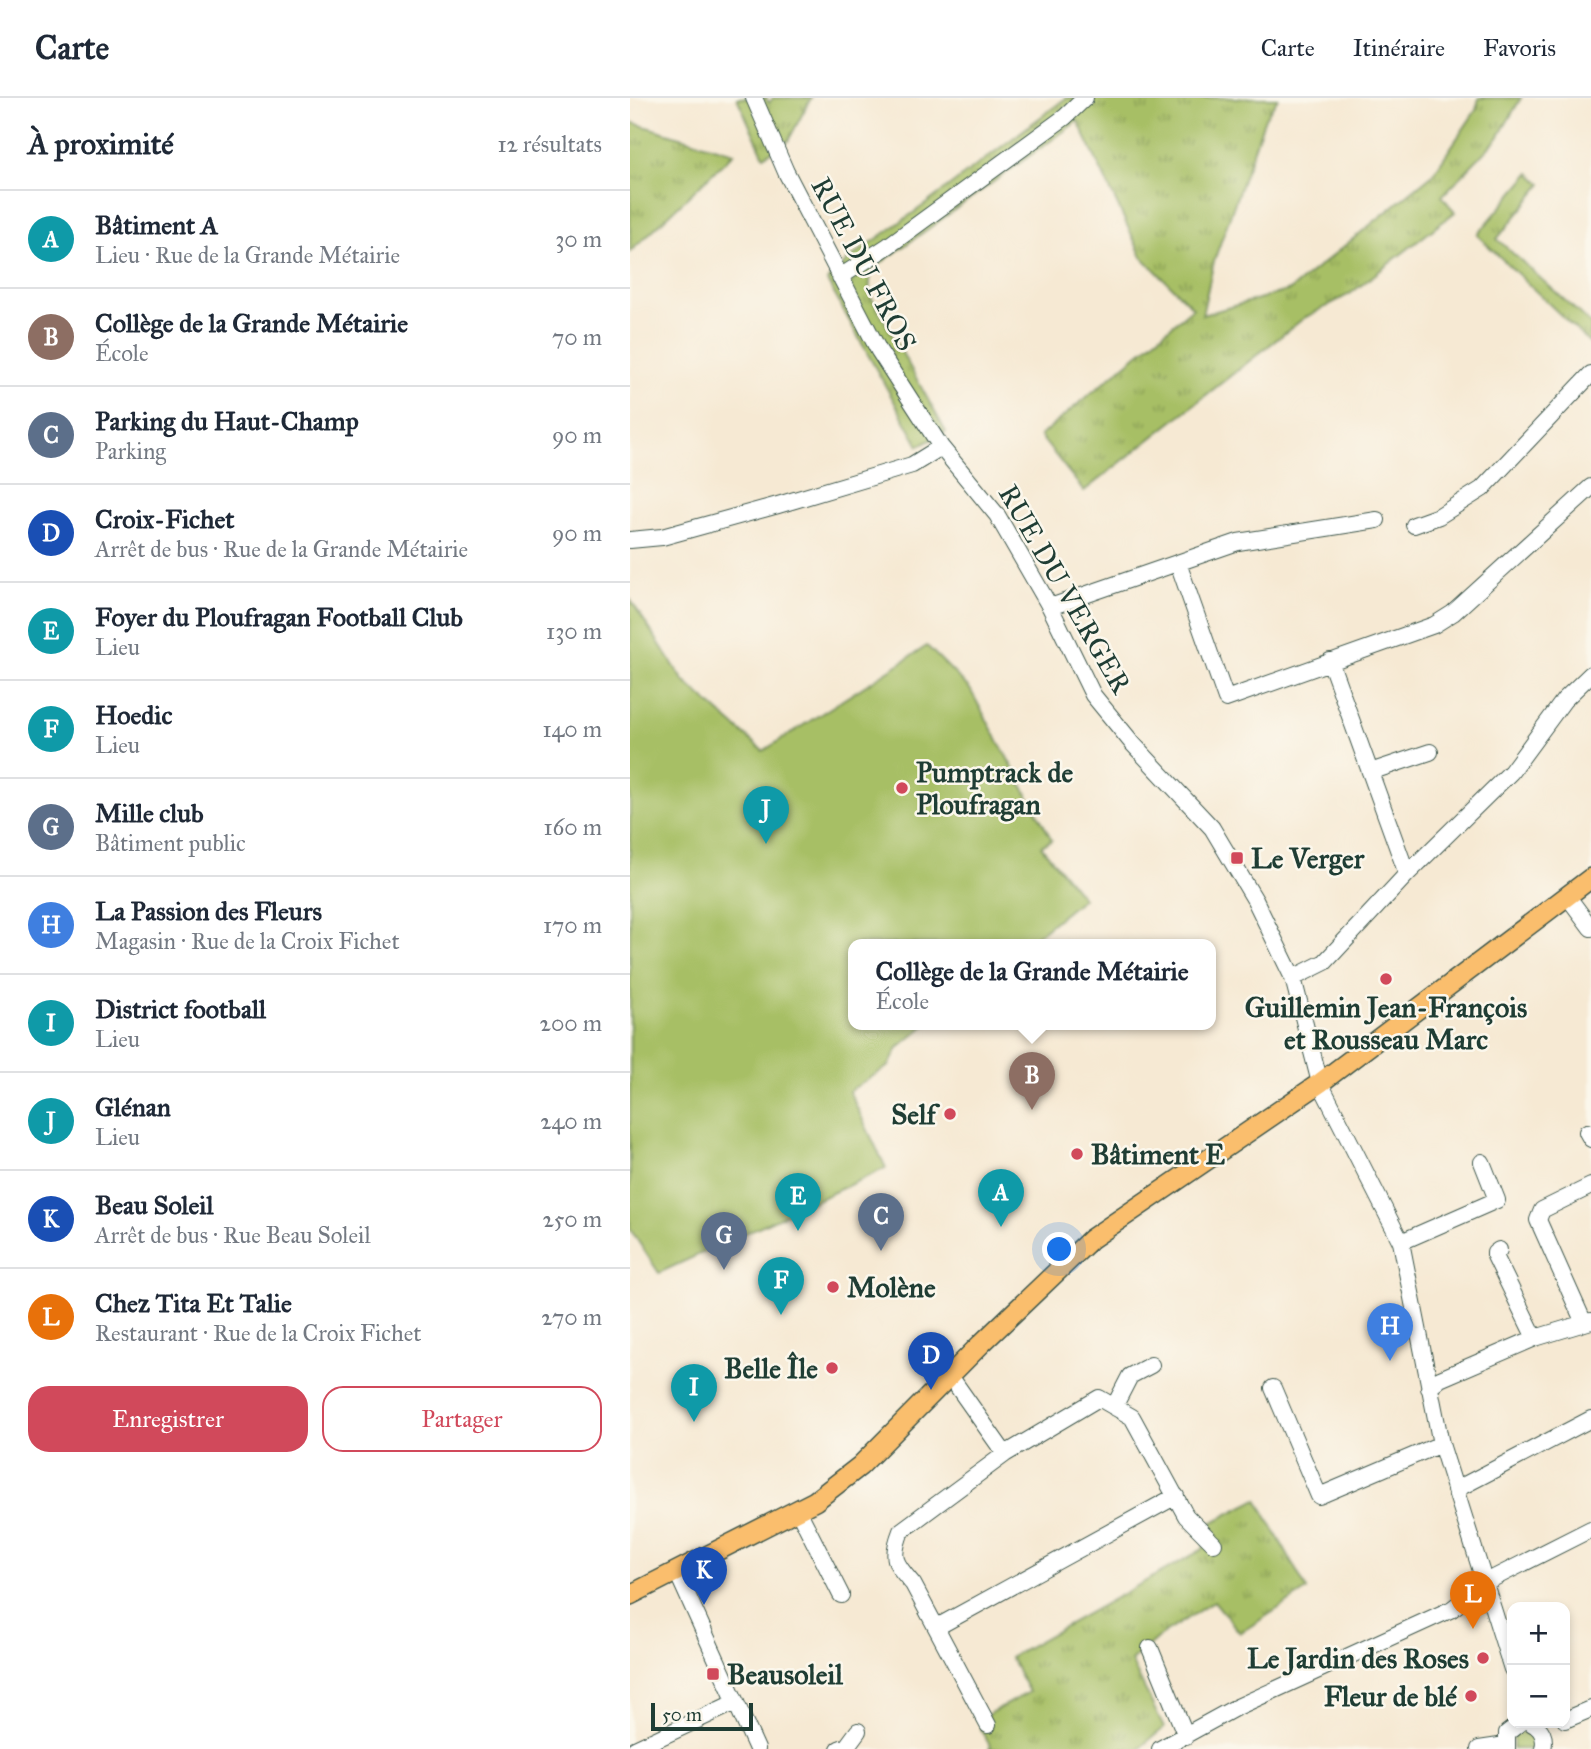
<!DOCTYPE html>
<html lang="fr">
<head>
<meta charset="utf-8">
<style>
	body { margin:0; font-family:"IM FELL Great Primer",serif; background:#f2f2f3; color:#1f2937 }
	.controls { position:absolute; right:21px; bottom:21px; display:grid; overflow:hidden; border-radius:14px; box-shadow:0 4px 10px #0003 }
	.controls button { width:63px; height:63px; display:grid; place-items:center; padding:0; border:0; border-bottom:2px solid #e0e1e3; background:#fff; color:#1f2937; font:35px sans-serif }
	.scale { position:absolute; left:21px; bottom:18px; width:102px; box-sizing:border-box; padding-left:7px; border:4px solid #1f3d34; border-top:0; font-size:19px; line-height:24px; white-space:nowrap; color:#1f3d34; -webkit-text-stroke:5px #fbf7ec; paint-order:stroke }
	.you { position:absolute; left:430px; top:1152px; width:24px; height:24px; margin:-18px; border:5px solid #fff; border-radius:50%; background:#1a73e8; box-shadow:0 0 0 10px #1a73e833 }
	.badge { display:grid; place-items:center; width:46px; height:46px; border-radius:50%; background:#d1495b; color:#fff; font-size:23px; font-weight:700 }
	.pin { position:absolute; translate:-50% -58px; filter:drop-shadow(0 2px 4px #0008) }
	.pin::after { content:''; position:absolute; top:37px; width:24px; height:21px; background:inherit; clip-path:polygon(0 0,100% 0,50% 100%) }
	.popup { position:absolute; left:218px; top:841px; width:368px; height:91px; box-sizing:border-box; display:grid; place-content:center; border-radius:14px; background:#fff; filter:drop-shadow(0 2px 5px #0005); font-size:23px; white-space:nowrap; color:#747a83 }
	.popup b { font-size:26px; color:#1f2937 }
	.popup::after { content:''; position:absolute; left:50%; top:100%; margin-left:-14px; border:14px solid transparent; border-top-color:#fff }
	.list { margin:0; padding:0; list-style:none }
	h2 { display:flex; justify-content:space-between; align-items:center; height:91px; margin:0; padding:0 28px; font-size:30px }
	h2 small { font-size:23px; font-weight:400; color:#747a83 }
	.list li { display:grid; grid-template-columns:46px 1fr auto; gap:21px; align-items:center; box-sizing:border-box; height:98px; padding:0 28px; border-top:2px solid #e0e1e3 }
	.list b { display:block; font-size:26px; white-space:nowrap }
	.list p { margin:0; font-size:23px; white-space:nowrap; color:#747a83 }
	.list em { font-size:23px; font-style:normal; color:#747a83 }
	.actions { display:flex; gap:14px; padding:21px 28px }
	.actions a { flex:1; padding:16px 0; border:2px solid #d1495b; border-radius:21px; text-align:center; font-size:24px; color:#d1495b }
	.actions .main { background:#d1495b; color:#fff }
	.map { position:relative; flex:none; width:961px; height:1651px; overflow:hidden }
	header { display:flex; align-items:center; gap:42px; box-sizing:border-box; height:98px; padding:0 35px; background:#fff; border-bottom:2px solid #e0e1e3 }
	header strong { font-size:33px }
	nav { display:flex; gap:38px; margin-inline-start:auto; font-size:24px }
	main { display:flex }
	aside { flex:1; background:#fff }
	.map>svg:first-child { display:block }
</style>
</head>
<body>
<header>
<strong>Carte</strong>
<nav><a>Carte</a><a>Itinéraire</a><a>Favoris</a></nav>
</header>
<main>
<aside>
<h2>À proximité<small>12 résultats</small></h2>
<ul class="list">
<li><span class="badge" style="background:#0f9aa8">A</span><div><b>Bâtiment A</b><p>Lieu · Rue de la Grande Métairie</p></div><em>30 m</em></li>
<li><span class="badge" style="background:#8d6e63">B</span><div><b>Collège de la Grande Métairie</b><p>École</p></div><em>70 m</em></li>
<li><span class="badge" style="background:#5c6f8a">C</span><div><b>Parking du Haut-Champ</b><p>Parking</p></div><em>90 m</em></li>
<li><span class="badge" style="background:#1a4fb4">D</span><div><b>Croix-Fichet</b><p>Arrêt de bus · Rue de la Grande Métairie</p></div><em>90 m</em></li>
<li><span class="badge" style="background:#0f9aa8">E</span><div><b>Foyer du Ploufragan Football Club</b><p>Lieu</p></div><em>130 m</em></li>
<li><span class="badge" style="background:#0f9aa8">F</span><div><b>Hoedic</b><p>Lieu</p></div><em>140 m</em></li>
<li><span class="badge" style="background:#5c6f8a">G</span><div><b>Mille club</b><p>Bâtiment public</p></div><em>160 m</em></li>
<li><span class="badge" style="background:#3f7fe0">H</span><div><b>La Passion des Fleurs</b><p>Magasin · Rue de la Croix Fichet</p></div><em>170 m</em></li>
<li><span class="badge" style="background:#0f9aa8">I</span><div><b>District football</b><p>Lieu</p></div><em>200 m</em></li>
<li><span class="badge" style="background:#0f9aa8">J</span><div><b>Glénan</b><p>Lieu</p></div><em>240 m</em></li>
<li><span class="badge" style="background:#1a4fb4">K</span><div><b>Beau Soleil</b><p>Arrêt de bus · Rue Beau Soleil</p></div><em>250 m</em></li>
<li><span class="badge" style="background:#e8710a">L</span><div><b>Chez Tita Et Talie</b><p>Restaurant · Rue de la Croix Fichet</p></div><em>270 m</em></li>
</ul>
<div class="actions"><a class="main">Enregistrer</a><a>Partager</a></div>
</aside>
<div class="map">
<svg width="961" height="1651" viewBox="0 0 961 1651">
	<defs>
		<pattern id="grass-tufts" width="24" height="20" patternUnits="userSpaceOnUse" patternTransform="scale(1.75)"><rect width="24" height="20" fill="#a7bf65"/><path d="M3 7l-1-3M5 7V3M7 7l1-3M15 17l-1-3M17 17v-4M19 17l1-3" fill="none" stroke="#879c54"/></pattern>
	</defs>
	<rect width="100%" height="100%" fill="#fbf7ec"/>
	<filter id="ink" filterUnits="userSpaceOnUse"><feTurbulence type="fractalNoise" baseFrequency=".0143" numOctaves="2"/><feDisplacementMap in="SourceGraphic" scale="14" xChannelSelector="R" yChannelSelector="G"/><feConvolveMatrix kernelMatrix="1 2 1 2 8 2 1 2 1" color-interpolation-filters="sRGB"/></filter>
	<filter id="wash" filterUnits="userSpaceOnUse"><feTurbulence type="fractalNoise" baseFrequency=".00686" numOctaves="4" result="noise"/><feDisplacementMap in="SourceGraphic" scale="28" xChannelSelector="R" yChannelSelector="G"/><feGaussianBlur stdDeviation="1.57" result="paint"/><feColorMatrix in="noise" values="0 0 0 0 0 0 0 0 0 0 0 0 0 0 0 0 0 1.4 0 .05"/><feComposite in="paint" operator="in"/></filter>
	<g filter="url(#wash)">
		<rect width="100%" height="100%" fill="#f6e9d3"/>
		<path fill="url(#grass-tufts)" stroke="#637e4c" stroke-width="2" d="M107,0H136L139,5L143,0H181L158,43L134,58Z
			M436,0H648L635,20L584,163L572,217L660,192L803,76L846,12L849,0H891L868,40L812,98L825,114L720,196L674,220L454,393L410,338L563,210L512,159L448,23L241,172L239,195L316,334L289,348L197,183L220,160L297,105Z
			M0,24L104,55L0,154Z
			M900,75L912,86L867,141L961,226V246L847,137Z
			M627,1401L677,1492L610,1535L584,1503L527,1540L501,1563L534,1630L508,1651H359L361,1649L350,1631L360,1615L399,1594L380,1559L573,1451L581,1425Z
			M893,1629L905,1633L907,1651H883V1637Z"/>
		<path fill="#a7bf65" stroke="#637e4c" stroke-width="2" d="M0,501L54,583L133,653L297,548L340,591L422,742L411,748L453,800L397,846H224V926H297L268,950L259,968L219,993L256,1070L29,1175L0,1131Z"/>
	</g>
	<g filter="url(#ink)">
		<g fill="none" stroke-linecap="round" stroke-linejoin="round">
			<g stroke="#3f574c" stroke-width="18">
				<path id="minor" d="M124,0L156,74L249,253L311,349L367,417L420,509L463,597L503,646L582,730L625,802L663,880L690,985L771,1144L811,1346L882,1571
					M210,179L258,148L435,19L455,0
					M784,427L809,418L852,391L961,276
					M0,442L32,439L148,407L282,367L311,349
					M548,465L596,601L804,527L823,515L961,389
					M420,509L608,444L747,422
					M700,563L777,776
					M740,674L800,654
					M938,799L961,830
					M663,880L695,864L777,776L881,674L934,602L961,576
					M957,1034L961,1041
					M771,1144L867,1102L852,1064
					M869,1152L865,1155V1158L905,1240
					M954,1225L908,1122L912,1112L961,1088
					M320,1278L375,1356
					M643,1290L689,1398L811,1346
					M799,1290L810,1281L905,1240L961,1223
					M484,1309L500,1278L521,1267
					M825,1392L961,1321
					M168,1412L211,1497
					M47,1474L127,1651
					M307,1529L546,1398
					M520,1550L556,1638
					M935,1622L961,1611
					M901,1625C912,1630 916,1639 913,1651
					M358,1627L283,1486C265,1465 260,1461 271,1433L375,1356L469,1300L502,1319L556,1418L584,1446
					M5,1651L106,1604
					M209,1651L217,1648L228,1633
					M530,1651L603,1611L822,1511L856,1484L961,1431
					M849,1651L876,1647
					M877,1651V1635L890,1625"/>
			</g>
			<g stroke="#3f574c" stroke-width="22">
				<path id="major" d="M0,1497L185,1403L230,1368L351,1246L461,1141L690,985L961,780"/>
			</g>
			<use href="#minor" stroke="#fff" stroke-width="16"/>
			<use href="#major" stroke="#fabe6d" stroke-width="19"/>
		</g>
	</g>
	<g fill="#d1495b" stroke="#fbf7ec" stroke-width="2.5">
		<circle cx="272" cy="690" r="7"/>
		<rect x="600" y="753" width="14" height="14" rx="3.5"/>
		<circle cx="756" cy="881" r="7"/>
		<circle cx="320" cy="1016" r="7"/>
		<circle cx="447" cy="1056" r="7"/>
		<circle cx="203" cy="1189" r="7"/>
		<circle cx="202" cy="1270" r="7"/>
		<circle cx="853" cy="1560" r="7"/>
		<rect x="76" y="1569" width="14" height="14" rx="3.5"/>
		<circle cx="841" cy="1598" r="7"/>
	</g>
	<g text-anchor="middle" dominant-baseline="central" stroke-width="5" stroke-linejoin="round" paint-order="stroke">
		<g font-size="28" fill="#1f3d34" stroke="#fbf7ec">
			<text transform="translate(234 166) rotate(62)">RUE DU FROS</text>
			<text transform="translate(435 491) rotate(60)">RUE DU VERGER</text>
		</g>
		<g font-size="28" font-weight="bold" fill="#1f3d34" stroke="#fbf7ec" text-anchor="start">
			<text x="286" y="674">Pumptrack de<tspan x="286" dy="32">Ploufragan</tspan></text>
			<text x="621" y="760">Le Verger</text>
			<text x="756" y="909" text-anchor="middle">Guillemin Jean-François<tspan x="756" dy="32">et Rousseau Marc</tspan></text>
			<text x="306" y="1016" text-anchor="end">Self</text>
			<text x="461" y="1056">Bâtiment E</text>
			<text x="217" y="1189">Molène</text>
			<text x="188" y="1270" text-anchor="end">Belle Île</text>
			<text x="839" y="1560" text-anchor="end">Le Jardin des Roses</text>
			<text x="97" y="1576">Beausoleil</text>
			<text x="827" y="1598" text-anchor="end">Fleur de blé</text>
		</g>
	</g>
</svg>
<div class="controls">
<button>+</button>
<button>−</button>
</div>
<div class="scale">50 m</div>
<div class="you"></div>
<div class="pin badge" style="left:371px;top:1129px;background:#0f9aa8">A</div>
<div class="pin badge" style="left:402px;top:1012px;background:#8d6e63">B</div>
<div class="popup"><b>Collège de la Grande Métairie</b>École</div>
<div class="pin badge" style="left:251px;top:1153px;background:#5c6f8a">C</div>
<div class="pin badge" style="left:301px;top:1292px;background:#1a4fb4">D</div>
<div class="pin badge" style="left:168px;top:1133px;background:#0f9aa8">E</div>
<div class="pin badge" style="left:151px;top:1217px;background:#0f9aa8">F</div>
<div class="pin badge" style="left:94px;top:1172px;background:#5c6f8a">G</div>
<div class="pin badge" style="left:760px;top:1263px;background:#3f7fe0">H</div>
<div class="pin badge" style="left:64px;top:1324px;background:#0f9aa8">I</div>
<div class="pin badge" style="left:136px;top:746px;background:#0f9aa8">J</div>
<div class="pin badge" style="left:74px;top:1507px;background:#1a4fb4">K</div>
<div class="pin badge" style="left:843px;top:1531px;background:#e8710a">L</div>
</div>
</main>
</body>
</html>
